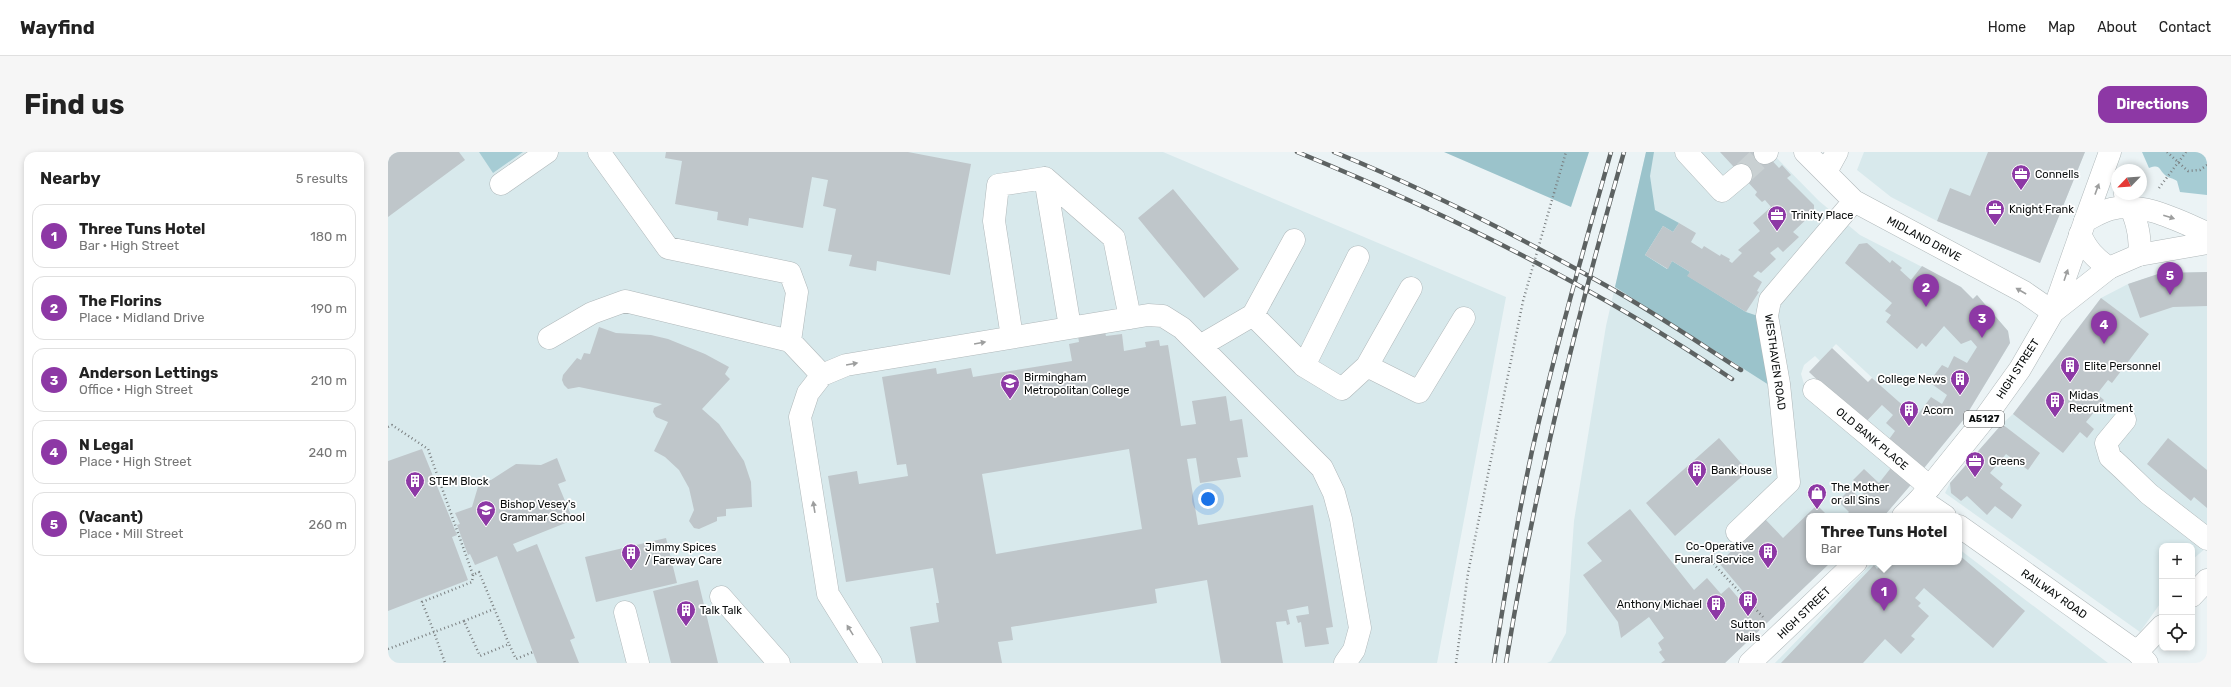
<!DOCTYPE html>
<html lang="en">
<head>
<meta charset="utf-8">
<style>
	body { margin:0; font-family:Rubik,sans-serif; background:#f6f6f6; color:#222 }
	.controls { position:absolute; right:12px; bottom:12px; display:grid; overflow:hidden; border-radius:8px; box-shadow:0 2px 6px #0003 }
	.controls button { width:36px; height:36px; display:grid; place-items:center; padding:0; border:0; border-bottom:1px solid #e0e0e0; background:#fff; color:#222; font:20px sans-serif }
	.compass { position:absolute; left:1723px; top:12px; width:36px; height:36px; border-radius:50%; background:#fff; box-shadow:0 2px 6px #0003; rotate:245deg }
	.you { position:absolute; left:820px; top:347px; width:14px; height:14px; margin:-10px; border:3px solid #fff; border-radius:50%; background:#1a73e8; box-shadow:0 0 0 6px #1a73e833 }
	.badge { display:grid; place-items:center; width:26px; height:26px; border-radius:50%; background:#8d38a5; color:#fff; font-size:13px; font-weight:700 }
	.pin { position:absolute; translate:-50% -33px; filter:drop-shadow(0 1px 2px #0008) }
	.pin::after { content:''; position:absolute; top:21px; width:14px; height:12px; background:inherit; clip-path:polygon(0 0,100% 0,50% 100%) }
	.popup { position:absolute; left:1418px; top:361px; width:156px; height:52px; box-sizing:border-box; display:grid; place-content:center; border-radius:8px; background:#fff; filter:drop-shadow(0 1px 3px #0005); font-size:13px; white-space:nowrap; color:#767676 }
	.popup b { font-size:15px; color:#222 }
	.popup::after { content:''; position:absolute; left:50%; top:100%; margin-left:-8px; border:8px solid transparent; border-top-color:#fff }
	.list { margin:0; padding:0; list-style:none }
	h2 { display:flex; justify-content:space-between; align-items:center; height:52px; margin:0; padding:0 16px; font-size:17px }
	h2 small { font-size:13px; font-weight:400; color:#767676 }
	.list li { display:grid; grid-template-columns:26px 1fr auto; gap:12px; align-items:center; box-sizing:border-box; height:64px; margin:0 8px 8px; padding:0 8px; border:1px solid #e0e0e0; border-radius:12px }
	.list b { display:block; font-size:15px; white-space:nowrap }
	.list p { margin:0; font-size:13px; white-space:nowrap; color:#767676 }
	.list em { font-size:13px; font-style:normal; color:#767676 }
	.icon { flex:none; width:22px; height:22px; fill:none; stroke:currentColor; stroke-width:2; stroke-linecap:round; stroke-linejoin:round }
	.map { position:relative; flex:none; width:1819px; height:511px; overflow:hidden; border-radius:12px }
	header { display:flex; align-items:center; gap:24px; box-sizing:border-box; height:56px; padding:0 20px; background:#fff; border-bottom:1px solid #e0e0e0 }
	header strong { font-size:19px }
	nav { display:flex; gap:22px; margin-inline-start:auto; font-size:14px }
	.intro { display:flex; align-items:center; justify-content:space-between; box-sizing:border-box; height:96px; padding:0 24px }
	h1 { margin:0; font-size:28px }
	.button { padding:10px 18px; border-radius:12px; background:#8d38a5; color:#fff; font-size:14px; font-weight:700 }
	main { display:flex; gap:24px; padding:0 24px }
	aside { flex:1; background:#fff; border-radius:12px; box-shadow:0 2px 6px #0003 }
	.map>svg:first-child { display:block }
</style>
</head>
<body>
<header>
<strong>Wayfind</strong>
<nav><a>Home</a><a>Map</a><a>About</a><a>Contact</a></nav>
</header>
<div class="intro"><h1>Find us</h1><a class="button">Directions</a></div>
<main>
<aside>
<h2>Nearby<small>5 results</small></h2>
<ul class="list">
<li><span class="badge">1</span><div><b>Three Tuns Hotel</b><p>Bar · High Street</p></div><em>180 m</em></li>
<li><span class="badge">2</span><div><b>The Florins</b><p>Place · Midland Drive</p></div><em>190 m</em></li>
<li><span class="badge">3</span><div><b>Anderson Lettings</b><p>Office · High Street</p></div><em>210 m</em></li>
<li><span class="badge">4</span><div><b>N Legal</b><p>Place · High Street</p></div><em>240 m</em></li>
<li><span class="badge">5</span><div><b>(Vacant)</b><p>Place · Mill Street</p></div><em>260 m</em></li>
</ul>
</aside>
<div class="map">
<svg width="1819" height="511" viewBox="0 0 1819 511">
	<rect width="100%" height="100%" fill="#ebf3f5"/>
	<path fill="#d8e9ec" d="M0,0H775L1118,145L1049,511H0Z
		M1258,0H1383L1431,49L1472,83L1573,135L1585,147L1589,143L1620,179L1622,191L1576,267L1532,321L1476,272L1503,244L1493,234L1448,192L1432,209L1427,204L1416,213L1413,222L1420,245L1527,328L1496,364H1421V410H1443L1337,511H1159L1163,509L1178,481L1186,369L1218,174Z
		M1476,0H1697L1652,111L1549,69L1503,45L1469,18Z
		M1819,120V395L1804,408V394H1774V449L1752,480L1557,341L1562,331L1614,272L1625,262L1713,146L1740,132L1773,121Z
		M1571,397L1720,511H1387L1485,410H1571Z"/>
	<path fill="#a6ccd4" d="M91,0H135L105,21Z
		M1754,0H1819V43L1792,40L1789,29C1785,26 1780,26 1777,23C1770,17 1773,12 1761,16Z"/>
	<path fill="#9bc3cb" d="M1056,0H1201L1183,55Z
		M1258,0H1266L1262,24L1267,58L1291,71L1285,80L1275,74L1257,103L1279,117L1284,109L1302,120L1300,124L1358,160L1376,166L1392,240L1227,135Z"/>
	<path fill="#bfc6ca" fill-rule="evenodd" d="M0,0H71L77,8L0,65Z
		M278,0H520L583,12L562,123L489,109L488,119L461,114L464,103L440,99L448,57L435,54L440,28L424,25L415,76L361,66L360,74L329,68L330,60L287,52L294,9L277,6Z
		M1332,0H1376L1391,16L1394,13L1403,23L1399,26L1426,53V60L1405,80L1411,85L1395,100L1390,95L1382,101L1388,107L1373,121L1370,119L1365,124L1374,130L1369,139L1371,140L1358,160L1299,124L1302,120L1284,109L1280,117L1257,103L1275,74L1285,80L1291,71L1308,81L1303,90L1314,97L1316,94L1332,104L1333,102L1342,107L1341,109L1344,111L1354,101L1350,98L1372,79L1365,71L1383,55L1377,48L1374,50L1367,43L1369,40Z
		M1600,0H1697L1652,111L1549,69L1562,36L1582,44Z
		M785,37L851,117L816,146L750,66Z
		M1479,91L1502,111L1504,108L1514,116L1512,118L1523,128L1534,114L1573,135L1585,147L1589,143L1620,179L1622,191L1576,267L1532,321L1499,290L1507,279L1498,271L1505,263L1494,253L1476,272L1421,220L1444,196L1480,230L1484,226L1528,265L1543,245L1554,252L1559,243L1541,230L1554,213L1560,216L1566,204L1579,211L1589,195L1583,188L1573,192L1556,174L1538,195L1534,191L1529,197L1498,170L1503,163L1497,159L1504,151L1457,111L1471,92Z
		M1819,120V154L1785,155L1752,166L1740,132L1773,121Z
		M1713,146L1761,182L1724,231L1720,228L1709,242L1716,248L1698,270L1706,277L1699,286L1692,280L1675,301L1625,262Z
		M211,175L228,181L263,183L280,187L317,202L341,215L337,222L342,227L314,257L331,272L356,309L363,330L364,355L338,357V364L329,365V369L311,377L306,376L301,369L306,358L301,336L291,318L277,305L266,299L280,270L268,265L265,260L266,256L274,252L191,235L180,237L176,233L174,228L175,223L189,206L193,208L196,201L202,202Z
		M717,180L718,184L734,182L736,199L758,195L757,190L771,188L772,194L780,193L793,274L808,272L804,249L838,244L842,269L854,267L860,305L849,306L853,325L812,331L808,306L799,307L810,373L925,353L945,475L938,476L941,492L917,495L913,470L910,471L908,464L921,462L920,454L899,458L902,472L899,473L898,469L888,470L895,511H833L819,428L767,437L769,451L623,475L625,488L610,490L614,511H528L522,475L551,470L548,451H551L545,416L458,430L440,324L469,319L471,332L520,324L518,312L509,313L494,225L548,216L549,222L583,216L585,225L684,209L681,192L691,190L690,184ZM741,297L754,377L608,402L594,322Z
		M1614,272L1652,301L1640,318L1618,302L1602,321L1615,332L1612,336L1634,353L1624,367L1607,354L1599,363L1579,344L1573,349L1563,341L1562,331Z
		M1331,286L1360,319L1287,384L1258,351Z
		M1780,286L1819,318V356L1806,345L1803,349L1759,312Z
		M34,297L69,383L64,385L80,428L0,459V309Z
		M169,306L178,329L170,332L185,368L125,392L129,400L149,392L187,486L182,488L191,511H149L109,404L87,413L82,402L80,403L69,373L72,372L67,361L84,355L92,328H103L128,312L153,313Z
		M1506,312L1527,328L1496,364H1457L1461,360L1450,349L1462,337L1471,345L1478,338L1465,328L1476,317L1491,331Z
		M1429,353L1440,364H1421V410H1443L1337,511H1273L1277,508L1271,500L1274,498L1270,491L1276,486L1261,465L1233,486L1230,470L1195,423L1214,409L1199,391L1242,357L1306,438L1319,426L1333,442L1341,435L1358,455L1364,450L1331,411L1377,367L1395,386Z
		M278,386L289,431L208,450L197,405Z
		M1571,403L1637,459L1605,496L1536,436L1527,446L1533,451L1530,454L1541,464L1523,484L1527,487L1513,502L1497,487L1475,511H1393L1486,413L1489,417L1495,410H1571Z
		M310,428L330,511H283L265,439Z"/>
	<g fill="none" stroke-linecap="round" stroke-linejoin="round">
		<path stroke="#c9d0d2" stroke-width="22" stroke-dasharray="22 11" stroke-linecap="butt" d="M1353,23L1377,1"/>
		<g stroke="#b0b8ba" stroke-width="23">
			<path id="minor" d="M211,0L280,96L402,121L409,140L402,189
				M1298,0L1334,39L1353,23
				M1417,0L1466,49L1636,140L1665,160
				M1377,1L1379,0
				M1438,20L1449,0
				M657,26L726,86L742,166
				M113,32L159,0
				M1737,42C1746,62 1754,81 1751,103
				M1697,69L1722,0
				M1692,82C1699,98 1707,106 1721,116
				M865,163L916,214L970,105
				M624,185L606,69L610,33L657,26L682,175
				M161,186L204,161L237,149L402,189L434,223
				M812,194L865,163L906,88
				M916,214L954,237L979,214L1023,136
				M979,214L1031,240L1076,166
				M1426,238L1542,335
				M1737,268L1718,291L1722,305L1735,317L1761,342L1819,387
				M1532,347L1557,364
				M1571,374L1749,500L1759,511
				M1349,380L1401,330L1391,232L1379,164L1382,148L1466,49
				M1804,444L1819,428
				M333,445L391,511
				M237,460L250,511
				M1749,500L1774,474
				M483,511L440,442L412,265L420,241L434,223L458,213L760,163L775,164L794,176L934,316L946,341L953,367L972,476L966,498L957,511"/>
		</g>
		<g stroke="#b0b8ba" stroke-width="23">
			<path id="major" d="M1665,160L1721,116L1751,103L1819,91
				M1515,364L1532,347L1594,270L1632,217L1665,160L1697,69C1705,65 1714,59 1723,57C1754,49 1791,69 1819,81
				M1362,511L1468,410"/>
		</g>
		<path stroke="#7a7f80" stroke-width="2.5" stroke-dasharray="1 3" stroke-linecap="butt" d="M1779,0L1800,19L1812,18L1819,13
			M1771,36L1798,0
			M1166,41L1178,0
			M0,275L4,273L40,297L85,423L91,420L121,492
			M1332,395L1320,406L1375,465
			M85,423L84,430L34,450L46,480L76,469L92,504L121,492L128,507L145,500
			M76,469L106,457
			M0,497L46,480L57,511
			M1068,511L1080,421L1135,149"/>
		<use href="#minor" stroke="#fff" stroke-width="22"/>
		<use href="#major" stroke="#fff" stroke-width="22"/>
		<g stroke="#5d6262" stroke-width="4.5">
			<path id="rail" d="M909,0C1061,62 1208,135 1344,227
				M946,0C1039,38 1130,84 1217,133C1264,159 1308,189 1353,218
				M1106,511C1117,440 1129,369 1144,299C1167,198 1195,99 1223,0
				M1118,511C1146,338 1188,168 1236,0"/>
		</g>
		<use href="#rail" stroke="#fff" stroke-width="3" stroke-dasharray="9" stroke-linecap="butt"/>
		<path stroke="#7a7f80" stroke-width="2.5" stroke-dasharray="1 3" stroke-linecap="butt" d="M1135,149L1166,41"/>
	</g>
	<defs><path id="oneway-solid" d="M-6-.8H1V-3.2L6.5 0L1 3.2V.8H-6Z"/></defs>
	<g fill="#9d9e9e">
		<use href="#oneway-solid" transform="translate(1709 37) rotate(-70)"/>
		<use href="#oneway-solid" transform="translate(1781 65) rotate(17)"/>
		<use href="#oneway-solid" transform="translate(1678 123) rotate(-71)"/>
		<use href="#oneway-solid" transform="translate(1633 139) rotate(-150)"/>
		<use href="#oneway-solid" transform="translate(592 191) rotate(-10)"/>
		<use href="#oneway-solid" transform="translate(464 212) rotate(-10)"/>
		<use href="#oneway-solid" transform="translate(426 355) rotate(-99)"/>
		<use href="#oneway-solid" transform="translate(462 478) rotate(-122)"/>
	</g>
	<defs>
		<g id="office-pin" transform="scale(1)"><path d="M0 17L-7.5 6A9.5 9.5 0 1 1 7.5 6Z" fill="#8d38a5" stroke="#fff"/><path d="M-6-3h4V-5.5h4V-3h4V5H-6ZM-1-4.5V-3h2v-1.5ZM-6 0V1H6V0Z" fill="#fff"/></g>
		<g id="building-pin" transform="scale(1)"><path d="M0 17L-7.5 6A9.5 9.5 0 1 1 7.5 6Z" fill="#8d38a5" stroke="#fff"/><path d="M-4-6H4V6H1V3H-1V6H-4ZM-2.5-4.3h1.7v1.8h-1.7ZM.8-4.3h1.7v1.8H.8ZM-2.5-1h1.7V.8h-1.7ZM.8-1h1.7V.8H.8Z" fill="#fff"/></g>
		<g id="university-pin" transform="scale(1)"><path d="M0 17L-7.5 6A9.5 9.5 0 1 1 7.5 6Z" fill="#8d38a5" stroke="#fff"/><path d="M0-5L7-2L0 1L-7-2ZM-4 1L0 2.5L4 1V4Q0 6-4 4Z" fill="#fff"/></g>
		<g id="shop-pin" transform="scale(1)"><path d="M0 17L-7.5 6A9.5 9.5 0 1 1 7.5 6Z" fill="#8d38a5" stroke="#fff"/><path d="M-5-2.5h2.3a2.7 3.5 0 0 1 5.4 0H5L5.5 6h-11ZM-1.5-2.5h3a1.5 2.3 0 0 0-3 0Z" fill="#fff"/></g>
		<g id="school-pin" transform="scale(1)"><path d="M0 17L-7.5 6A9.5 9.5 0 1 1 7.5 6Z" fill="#8d38a5" stroke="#fff"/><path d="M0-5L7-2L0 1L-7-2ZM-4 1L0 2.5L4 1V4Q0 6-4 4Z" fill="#fff"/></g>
	</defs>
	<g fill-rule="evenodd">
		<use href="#office-pin" x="1633" y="22"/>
		<use href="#office-pin" x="1607" y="57"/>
		<use href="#office-pin" x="1389" y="63"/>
		<use href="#building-pin" x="1682" y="214"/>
		<use href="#building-pin" x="1572" y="227"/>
		<use href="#university-pin" x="622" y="231"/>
		<use href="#building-pin" x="1667" y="249"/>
		<use href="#building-pin" x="1521" y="258"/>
		<use href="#office-pin" x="1587" y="309"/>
		<use href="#building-pin" x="1309" y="318"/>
		<use href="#building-pin" x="27" y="329"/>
		<use href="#shop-pin" x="1429" y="341"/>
		<use href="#school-pin" x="98" y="358"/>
		<use href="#building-pin" x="1380" y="400"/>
		<use href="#building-pin" x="243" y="401"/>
		<use href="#building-pin" x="1360" y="448"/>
		<use href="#building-pin" x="1328" y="452"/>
		<use href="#building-pin" x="298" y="458"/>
	</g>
	<g text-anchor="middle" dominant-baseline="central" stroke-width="3.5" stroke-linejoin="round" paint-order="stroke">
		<rect fill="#fff" stroke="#545656" stroke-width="1" x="1576" y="259" width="40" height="16" rx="3"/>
		<g font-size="10" font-weight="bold" fill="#0a0d0d">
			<text x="1596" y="267">A5127</text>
		</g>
		<g font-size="11" fill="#0a0d0d" stroke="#fff" text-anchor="start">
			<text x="1647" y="22">Connells</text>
			<text x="1621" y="57">Knight Frank</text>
			<text x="1403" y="63">Trinity Place</text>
			<text x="1696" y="214">Elite Personnel</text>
			<text x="636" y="225">Birmingham<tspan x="636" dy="13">Metropolitan College</tspan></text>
			<text x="1558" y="227" text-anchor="end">College News</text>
			<text x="1681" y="243">Midas<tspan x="1681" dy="13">Recruitment</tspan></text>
			<text x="1535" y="258">Acorn</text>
			<text x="1601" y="309">Greens</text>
			<text x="1323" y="318">Bank House</text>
			<text x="41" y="329">STEM Block</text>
			<text x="1443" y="335">The Mother<tspan x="1443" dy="13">or all Sins</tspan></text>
			<text x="112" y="352">Bishop Vesey's<tspan x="112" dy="13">Grammar School</tspan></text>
			<text x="1366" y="394" text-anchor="end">Co-Operative<tspan x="1366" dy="13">Funeral Service</tspan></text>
			<text x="257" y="395">Jimmy Spices<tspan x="257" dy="13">/ Fareway Care</tspan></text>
			<text x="1314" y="452" text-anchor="end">Anthony Michael</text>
			<text x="312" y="458">Talk Talk</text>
			<text x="1360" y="472" text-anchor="middle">Sutton<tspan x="1360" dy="13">Nails</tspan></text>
		</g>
		<g font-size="11" fill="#0a0d0d" stroke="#fff">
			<text transform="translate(1536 87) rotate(28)">MIDLAND DRIVE</text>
			<text transform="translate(1387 210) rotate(82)">WESTHAVEN ROAD</text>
			<text transform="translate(1630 217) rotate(-57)">HIGH STREET</text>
			<text transform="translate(1484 287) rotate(40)">OLD BANK PLACE</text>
			<text transform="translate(1666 442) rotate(35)">RAILWAY ROAD</text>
			<text transform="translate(1416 461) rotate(-44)">HIGH STREET</text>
		</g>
	</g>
</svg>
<div class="controls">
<button>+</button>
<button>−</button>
<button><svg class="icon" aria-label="locate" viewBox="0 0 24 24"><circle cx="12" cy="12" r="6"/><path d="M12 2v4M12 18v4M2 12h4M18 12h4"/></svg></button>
</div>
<svg class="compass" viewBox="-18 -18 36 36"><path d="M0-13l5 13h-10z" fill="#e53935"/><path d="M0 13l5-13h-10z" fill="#767676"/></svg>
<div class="you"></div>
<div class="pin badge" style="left:1496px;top:459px">1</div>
<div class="popup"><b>Three Tuns Hotel</b>Bar</div>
<div class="pin badge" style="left:1538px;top:155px">2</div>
<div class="pin badge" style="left:1594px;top:186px">3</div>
<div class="pin badge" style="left:1716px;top:192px">4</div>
<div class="pin badge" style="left:1782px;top:143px">5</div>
</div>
</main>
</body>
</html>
